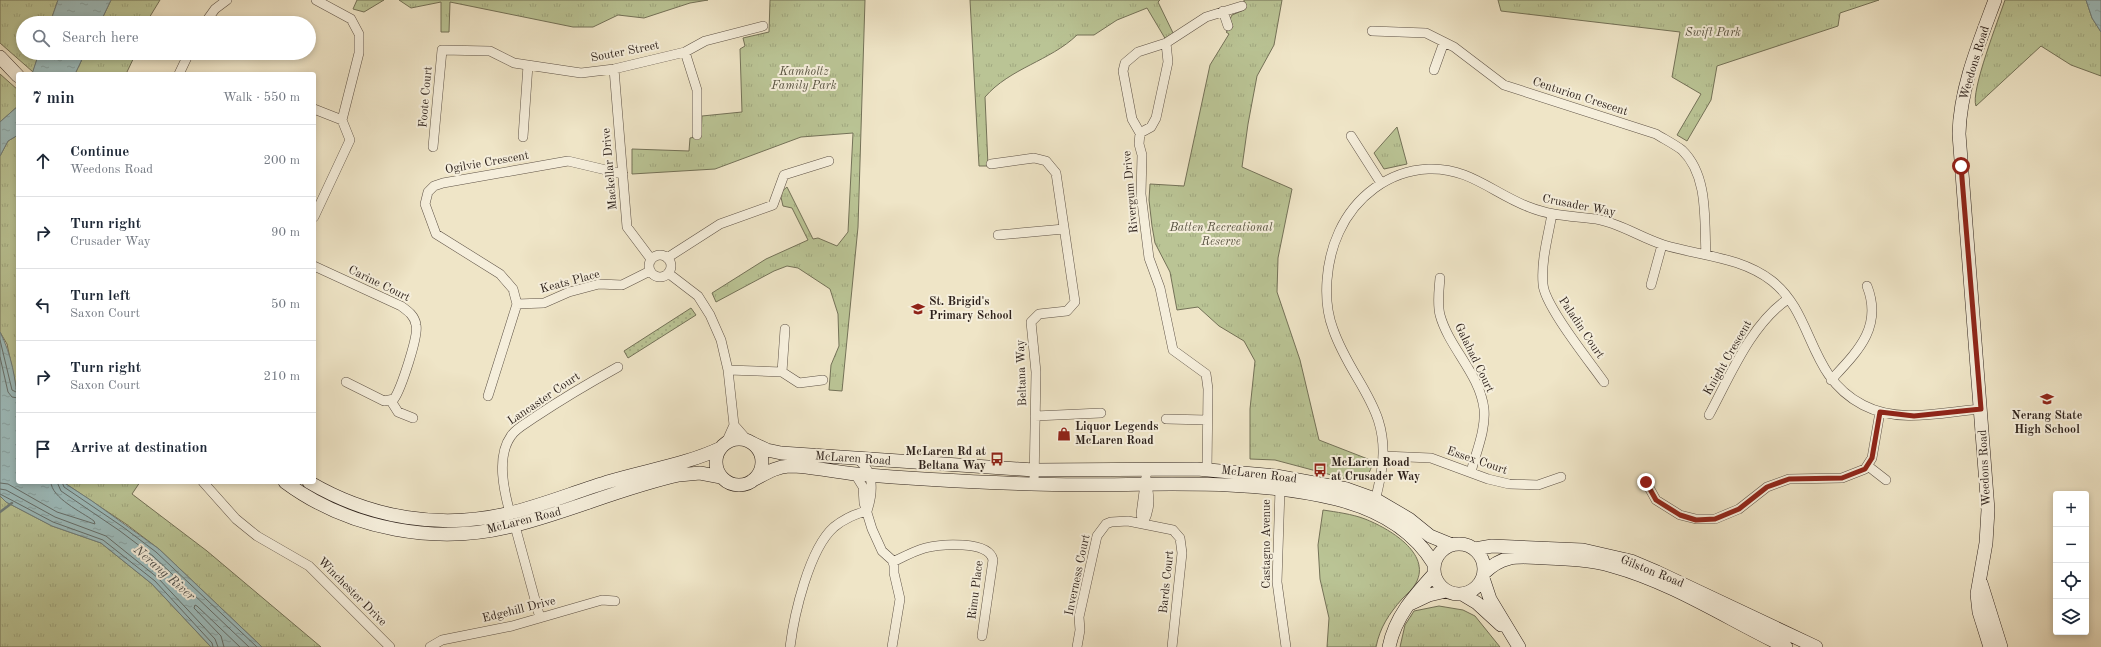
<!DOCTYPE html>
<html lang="en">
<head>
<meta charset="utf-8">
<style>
	body { margin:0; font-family:"Old Standard TT",serif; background:#f6f6f7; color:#1f2937 }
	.controls { position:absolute; right:12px; bottom:12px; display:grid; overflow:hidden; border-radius:4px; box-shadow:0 2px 6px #0003 }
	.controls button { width:36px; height:36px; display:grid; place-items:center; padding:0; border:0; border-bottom:1px solid #e0e1e3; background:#fff; color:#1f2937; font:20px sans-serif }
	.stop { position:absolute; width:12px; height:12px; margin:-9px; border:3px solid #8f2418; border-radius:50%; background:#fff }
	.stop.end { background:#8f2418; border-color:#fff; box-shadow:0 1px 4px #0008 }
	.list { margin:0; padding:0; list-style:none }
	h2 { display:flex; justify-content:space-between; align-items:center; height:52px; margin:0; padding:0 16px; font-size:17px }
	h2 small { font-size:13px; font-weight:400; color:#747a83 }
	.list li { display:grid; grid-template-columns:26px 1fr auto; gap:12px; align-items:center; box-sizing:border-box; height:72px; padding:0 16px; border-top:1px solid #e0e1e3 }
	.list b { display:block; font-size:15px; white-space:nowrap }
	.list p { margin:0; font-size:13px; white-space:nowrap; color:#747a83 }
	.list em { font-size:13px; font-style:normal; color:#747a83 }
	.icon { flex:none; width:22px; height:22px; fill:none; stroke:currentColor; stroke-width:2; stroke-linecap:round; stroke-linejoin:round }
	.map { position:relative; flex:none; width:2101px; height:647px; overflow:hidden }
	.search { position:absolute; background:#fff; box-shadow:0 2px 6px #0003; left:16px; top:16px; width:300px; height:44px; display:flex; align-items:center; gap:10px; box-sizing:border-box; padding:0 14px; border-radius:22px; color:#747a83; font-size:15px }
	.panel { position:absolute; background:#fff; box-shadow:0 2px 6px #0003; left:16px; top:72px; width:300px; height:412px; border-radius:4px }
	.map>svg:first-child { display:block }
</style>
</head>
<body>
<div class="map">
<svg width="2101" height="647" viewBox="0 0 2101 647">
	<defs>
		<pattern id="grass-dots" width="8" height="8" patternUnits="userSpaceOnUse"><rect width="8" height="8" fill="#bac495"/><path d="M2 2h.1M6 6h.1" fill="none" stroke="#a0a880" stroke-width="1.8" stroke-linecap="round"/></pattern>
		<pattern id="park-tufts" width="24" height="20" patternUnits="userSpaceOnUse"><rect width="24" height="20" fill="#bac495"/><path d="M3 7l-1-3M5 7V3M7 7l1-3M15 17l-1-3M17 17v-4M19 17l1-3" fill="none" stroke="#a0a880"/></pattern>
		<pattern id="water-ripples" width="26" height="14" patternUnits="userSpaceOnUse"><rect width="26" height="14" fill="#9dbdbe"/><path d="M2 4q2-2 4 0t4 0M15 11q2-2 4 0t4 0" fill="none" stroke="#88a2a3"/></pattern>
	</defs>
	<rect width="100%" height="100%" fill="#efe5c7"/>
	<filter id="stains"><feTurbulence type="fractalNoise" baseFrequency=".005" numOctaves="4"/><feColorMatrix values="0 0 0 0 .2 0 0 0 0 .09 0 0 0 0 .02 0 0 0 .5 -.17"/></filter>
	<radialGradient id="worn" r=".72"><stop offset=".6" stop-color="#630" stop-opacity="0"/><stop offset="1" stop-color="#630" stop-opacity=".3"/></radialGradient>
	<path fill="url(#grass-dots)" stroke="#747258" d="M691,308L696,315L628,358L624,351Z"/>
	<path fill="url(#park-tufts)" stroke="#747258" d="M0,0H58L50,23H23V53H39L33,72L0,43Z
		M111,0H160L146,23H100Z
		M357,0H384L364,12L353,9Z
		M399,0H708L690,3L644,18L618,15L593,27H573L450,2L449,32H441V2L411,8Z
		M770,0H865L858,227L842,391L829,390L831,365L839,346L838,314L830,289L798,268L787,266L774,271L716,302L712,293L766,259L808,240L792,208L783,206L780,193L787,187L813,239L818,238L837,246L848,232L853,133L801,137L715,169L632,174V149L689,151L690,138L701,136L702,116L742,112L740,49L745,46L743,38L769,32Z
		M970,0H1160L1158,2L1174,35L1166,40L1147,8L1117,20L1094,35H1077C1050,61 1010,68 985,97L988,166H979Z
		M1244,0H1282L1274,45L1257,76L1248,124L1242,167L1292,189L1278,258L1277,292L1300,360L1319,440L1373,461C1370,474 1367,479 1354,481L1275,460L1250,459V409L1255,361L1244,341L1219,326L1198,307L1177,310L1170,272L1155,243L1152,226L1149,200L1150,184L1184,186L1210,65L1229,34L1226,32L1233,27L1230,19L1232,15L1244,10Z
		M1498,0H1879L1840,13L1838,26L1717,66L1711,100L1687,141L1677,135L1701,94L1672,77L1680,32L1501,11Z
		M2005,0H2086L2092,18L2101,32V76L2071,65L2041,46L1976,106C1970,92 1999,18 2005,0Z
		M85,53H136L126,74H75Z
		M0,74L18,90V106L0,122Z
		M1397,127L1407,164L1384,169L1374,153Z
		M18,135V396L7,344L0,332V156L8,141Z
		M63,482H140L132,494L207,551L321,647H262L159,549L126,524Z
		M0,496L6,502L52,526L101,543L152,584L211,647H0Z
		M1323,510C1336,512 1352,514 1365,519C1388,528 1432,553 1416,583C1413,589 1407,594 1402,599C1389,614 1380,627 1376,647H1327L1329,618L1320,579L1318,545Z
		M1439,606L1463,610L1475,616L1500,647H1400L1405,625L1414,611Z"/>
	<path fill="url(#water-ripples)" stroke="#707f7d" d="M58,0H111L100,23H50Z
		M2086,0H2101V32L2092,18Z
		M39,53H85L75,74H32Z
		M18,106V135L8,141L0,156V122Z
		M0,332C23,377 18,432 18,482H63L92,501L159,549L262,647H211L152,584L101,543L52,526L6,502L0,496Z"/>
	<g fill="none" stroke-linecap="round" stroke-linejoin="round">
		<path stroke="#656f6c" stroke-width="1" d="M0,340L12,390L18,393
			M0,357L8,392L12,397L18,398
			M57,482L61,491L120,531L153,556L249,647
			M62,482L64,487L123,527L156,552L257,647
			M0,483L8,484L57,512L95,524L94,521C82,512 51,498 51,482
			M0,489L6,490L55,517L106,536L158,578L215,639L218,647
			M0,494L53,522L103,540L155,581L212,643L213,647
			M224,647L221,636L194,608L195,605L197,606L240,647"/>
		<path stroke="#707f7d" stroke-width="2.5" d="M0,512L12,503"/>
		<g stroke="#5e5246" stroke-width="10">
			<path id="street" d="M1223,11L1228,26
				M205,23L215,9L227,0
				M1372,31L1426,33L1454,47L1504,85L1656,134C1664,139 1674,144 1682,150C1709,176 1704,221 1706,255
				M1166,43L1168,62L1156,118L1151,127L1140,133L1132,119L1123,71L1125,63L1138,52Z
				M1166,43L1206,17L1242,6
				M685,52L697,90V135
				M614,69L627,227L651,259
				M1434,70L1444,42
				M179,74L189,53
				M314,109L342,120
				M1140,133L1139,144L1142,155L1141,194L1149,258L1160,288L1173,350L1206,374L1208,389L1207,470
				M1351,136L1381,183
				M523,137L528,65
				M433,147L442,50L490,51L514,63L581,73L614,69L685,52L705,41L763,26
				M991,164L1034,158L1046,161L1056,173L1075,302L1067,311L1039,314L1031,322L1036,372L1034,484
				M1552,214C1548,237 1541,260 1543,284C1544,305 1590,362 1604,382
				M314,217L350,140L342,120L359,53V34L351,19L316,0
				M998,235L1064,229
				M649 266a11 11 0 1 1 22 0a11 11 0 1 1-22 0Z
				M667,258L720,224L773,205L784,175L829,161
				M314,266L401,306C408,311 415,316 416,325C419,335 401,389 394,399L384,401L346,382
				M668,273L698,296L710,315L721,340L728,370L734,425L725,445
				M1440,278C1439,291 1437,303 1440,315C1449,348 1480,374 1484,409C1486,430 1476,452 1471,472
				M1651,285L1662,245
				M517,304L544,303L569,292L599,284L622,285L650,271
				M728,370L782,372L785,329
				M782,372L799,383L823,380
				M1831,380C1858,351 1883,327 1867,286
				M488,396L517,304L513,289L500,274L436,234L425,204L428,192L434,186L443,183L568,161L623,174
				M391,401L398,412L413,418
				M1709,415C1730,376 1751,324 1788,299
				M1035,416L1101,413
				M1166,419L1207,420
				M734,425L748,441
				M1384,456L1431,458L1488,479L1509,484L1538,485L1561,477
				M857,459C875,471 873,493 867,511
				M1868,466L1886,480
				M855,474L863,487L864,503L872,529L882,551L892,560L894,565V573L900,599L892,647
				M203,482L236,519L257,536L309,566L390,647
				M1646,482L1656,500L1680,515L1696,519H1715L1739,509L1767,487L1789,479L1842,478L1865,469L1872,458L1880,412
				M1280,489L1277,582L1286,647
				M1375,499C1378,491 1379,483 1381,474C1393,409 1352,384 1333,329C1322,300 1326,260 1339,232C1355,197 1388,171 1428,169C1469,167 1494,194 1529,207C1551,216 1573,216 1596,219C1620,223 1641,238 1664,245C1701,256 1741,257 1772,281C1815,315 1807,376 1863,405C1899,424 1943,412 1981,409
				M510,513C504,491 496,457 511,436C516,428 527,423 535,417C562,399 589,383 618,367
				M1143,523L1141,514L1147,469
				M1143,523C1150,510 1151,498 1146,484
				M515,526L540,618
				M893,562C903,557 914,551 925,548C940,544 989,540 993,560L982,636
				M430,647L442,640L512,626L602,600L615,601
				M790,647C794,615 809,549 834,527C844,519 854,514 867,511
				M1077,647L1080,630L1079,617L1097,536L1106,524L1111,522L1128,521L1173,530L1180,538L1182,553L1172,647"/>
		</g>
		<g stroke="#2d211b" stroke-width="14">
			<path id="secondary" d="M0,57L18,76
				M716 462a23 23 0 1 1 46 0a23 23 0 1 1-46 0Z
				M752,443L767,450L781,453L1034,470L1197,469L1276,476L1347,489L1375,499L1409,519L1430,536L1452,545
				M753,480C765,474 775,467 789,466C811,466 834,472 856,474C914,479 973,482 1031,484C1132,488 1236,475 1336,499C1376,509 1412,528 1434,564
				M285,482C350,530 438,546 516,525C571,511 624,487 679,475L700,473L721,477
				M309,482C370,518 441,530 510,513C544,505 577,491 611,481C648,470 687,464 721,448
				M1434 569a25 25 0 1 1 50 0a25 25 0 1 1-50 0Z
				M1475,549L1492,546L1583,550L1631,561L1657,572L1816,647
				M1484,573C1504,553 1520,557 1546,558C1569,559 1591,560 1612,566C1674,583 1729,620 1786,647
				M1483,578L1490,599L1519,647
				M1981,583L2001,647
				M1462,594L1477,603L1501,625
				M1410,604L1429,595L1446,591
				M1389,647C1395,617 1414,596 1434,574
				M1990,647L1979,612L1977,594L1986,543L1988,510L1959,134C1960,88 1979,43 1995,0"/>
		</g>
		<use href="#street" stroke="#f5eedb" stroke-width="9"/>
		<use href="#secondary" stroke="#f5eedb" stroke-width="13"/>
	</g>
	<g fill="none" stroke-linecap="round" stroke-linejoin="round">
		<path stroke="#8f2418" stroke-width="5" d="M1646,482L1656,500L1680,515L1696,520L1715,519L1739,509L1767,487L1789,479L1842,478L1865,469L1872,458L1880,412L1914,416L1981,409L1961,166"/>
	</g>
	<defs>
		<g id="school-bare" transform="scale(1.08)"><path d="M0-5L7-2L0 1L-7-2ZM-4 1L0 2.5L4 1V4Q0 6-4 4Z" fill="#8f2418" stroke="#f5eedb" stroke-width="2.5" paint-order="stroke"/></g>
		<g id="shop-bare" transform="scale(1.08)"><path d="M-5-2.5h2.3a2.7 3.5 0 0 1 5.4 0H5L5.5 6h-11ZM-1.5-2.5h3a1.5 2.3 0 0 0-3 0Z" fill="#8f2418" stroke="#f5eedb" stroke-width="2.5" paint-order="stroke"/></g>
		<g id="bus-bare" transform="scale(1.08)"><path d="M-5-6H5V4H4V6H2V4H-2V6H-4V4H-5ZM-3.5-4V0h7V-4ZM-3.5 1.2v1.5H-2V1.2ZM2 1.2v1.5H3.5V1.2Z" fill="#8f2418" stroke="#f5eedb" stroke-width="2.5" paint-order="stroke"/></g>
	</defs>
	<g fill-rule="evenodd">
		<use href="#school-bare" x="918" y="309"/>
		<use href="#school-bare" x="2047" y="399"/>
		<use href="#shop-bare" x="1064" y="434"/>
		<use href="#bus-bare" x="997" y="459"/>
		<use href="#bus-bare" x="1320" y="470"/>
	</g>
	<g text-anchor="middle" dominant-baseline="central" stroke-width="4" stroke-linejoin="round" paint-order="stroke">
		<g font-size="12" font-style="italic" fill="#575240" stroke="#f5eedb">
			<text x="1713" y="33">Swift Park</text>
			<text x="804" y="72">Kamholtz<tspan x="804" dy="14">Family Park</tspan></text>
			<text x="1221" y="228">Batten Recreational<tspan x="1221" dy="14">Reserve</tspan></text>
		</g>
		<g font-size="12" fill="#2d211b" stroke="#f5eedb">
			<text transform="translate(625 52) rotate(-11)">Souter Street</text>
			<text transform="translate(1975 63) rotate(-73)">Weedons Road</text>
			<text transform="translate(426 97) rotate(-85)">Foote Court</text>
			<text transform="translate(1580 97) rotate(18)">Centurion Crescent</text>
			<text transform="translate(487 163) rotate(-10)">Ogilvie Crescent</text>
			<text transform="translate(610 169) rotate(-95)">Mackellar Drive</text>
			<text transform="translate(1131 192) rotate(-95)">Rivergum Drive</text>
			<text transform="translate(1579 206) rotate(11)">Crusader Way</text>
			<text transform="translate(570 282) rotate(-15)">Keats Place</text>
			<text transform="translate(379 284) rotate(26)">Carine Court</text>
			<text transform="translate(1581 328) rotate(56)">Paladin Court</text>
			<text transform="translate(1474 358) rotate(64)">Galahad Court</text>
			<text transform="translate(1728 358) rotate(-60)">Knight Crescent</text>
			<text transform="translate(1022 373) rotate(-92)">Beltana Way</text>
			<text transform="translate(544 399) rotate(-34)">Lancaster Court</text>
			<text transform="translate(853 459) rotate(4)">McLaren Road</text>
			<text transform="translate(1477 461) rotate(19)">Essex Court</text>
			<text transform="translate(1985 468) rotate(-93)">Weedons Road</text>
			<text transform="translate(1259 475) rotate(7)">McLaren Road</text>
			<text transform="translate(524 521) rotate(-14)">McLaren Road</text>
			<text transform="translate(1267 544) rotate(-90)">Castagno Avenue</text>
			<text transform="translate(1652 572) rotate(22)">Gilston Road</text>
			<text transform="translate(1078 575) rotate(-78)">Inverness Court</text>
			<text transform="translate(1167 582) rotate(-84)">Bards Court</text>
			<text transform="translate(976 590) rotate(-83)">Rimu Place</text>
			<text transform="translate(352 592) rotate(45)">Winchester Drive</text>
			<text transform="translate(519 610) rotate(-14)">Edgehill Drive</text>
		</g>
		<g font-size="12" font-weight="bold" fill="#2d211b" stroke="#f5eedb" text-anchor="start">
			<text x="929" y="302">St. Brigid's<tspan x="929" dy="14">Primary School</tspan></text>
			<text x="2047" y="416" text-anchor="middle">Nerang State<tspan x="2047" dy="14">High School</tspan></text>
			<text x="1075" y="427">Liquor Legends<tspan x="1075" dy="14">McLaren Road</tspan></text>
			<text x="986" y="452" text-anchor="end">McLaren Rd at<tspan x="986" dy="14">Beltana Way</tspan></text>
			<text x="1331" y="463">McLaren Road<tspan x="1331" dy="14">at Crusader Way</tspan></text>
		</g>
		<g font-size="13" font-style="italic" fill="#4f504c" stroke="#f5eedb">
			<text transform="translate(164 573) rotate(41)">Nerang River</text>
		</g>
	</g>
	<rect width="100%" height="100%" filter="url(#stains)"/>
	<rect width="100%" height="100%" fill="url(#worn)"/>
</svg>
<div class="controls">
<button>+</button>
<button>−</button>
<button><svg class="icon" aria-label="locate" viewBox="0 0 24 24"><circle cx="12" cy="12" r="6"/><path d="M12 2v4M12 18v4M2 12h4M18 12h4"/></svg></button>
<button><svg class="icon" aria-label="layers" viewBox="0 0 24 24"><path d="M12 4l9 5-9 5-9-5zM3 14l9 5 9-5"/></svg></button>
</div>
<div class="stop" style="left:1961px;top:166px"></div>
<div class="stop end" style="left:1646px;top:482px"></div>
<div class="search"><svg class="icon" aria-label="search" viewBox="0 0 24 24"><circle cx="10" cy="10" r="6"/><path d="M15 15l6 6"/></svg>Search here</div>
<section class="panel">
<h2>7 min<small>Walk · 550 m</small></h2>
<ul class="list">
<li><svg class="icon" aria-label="ahead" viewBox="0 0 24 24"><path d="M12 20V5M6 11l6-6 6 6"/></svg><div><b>Continue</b><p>Weedons Road</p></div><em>200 m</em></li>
<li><svg class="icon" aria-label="right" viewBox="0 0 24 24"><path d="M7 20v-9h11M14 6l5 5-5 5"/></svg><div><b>Turn right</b><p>Crusader Way</p></div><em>90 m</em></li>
<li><svg class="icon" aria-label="left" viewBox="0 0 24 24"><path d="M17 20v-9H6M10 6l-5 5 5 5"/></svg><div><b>Turn left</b><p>Saxon Court</p></div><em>50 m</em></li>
<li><svg class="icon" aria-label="right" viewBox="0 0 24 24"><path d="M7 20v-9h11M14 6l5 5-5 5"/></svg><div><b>Turn right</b><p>Saxon Court</p></div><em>210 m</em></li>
<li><svg class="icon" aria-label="arrive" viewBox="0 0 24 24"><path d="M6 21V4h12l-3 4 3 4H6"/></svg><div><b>Arrive at destination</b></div></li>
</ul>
</section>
</div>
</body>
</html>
